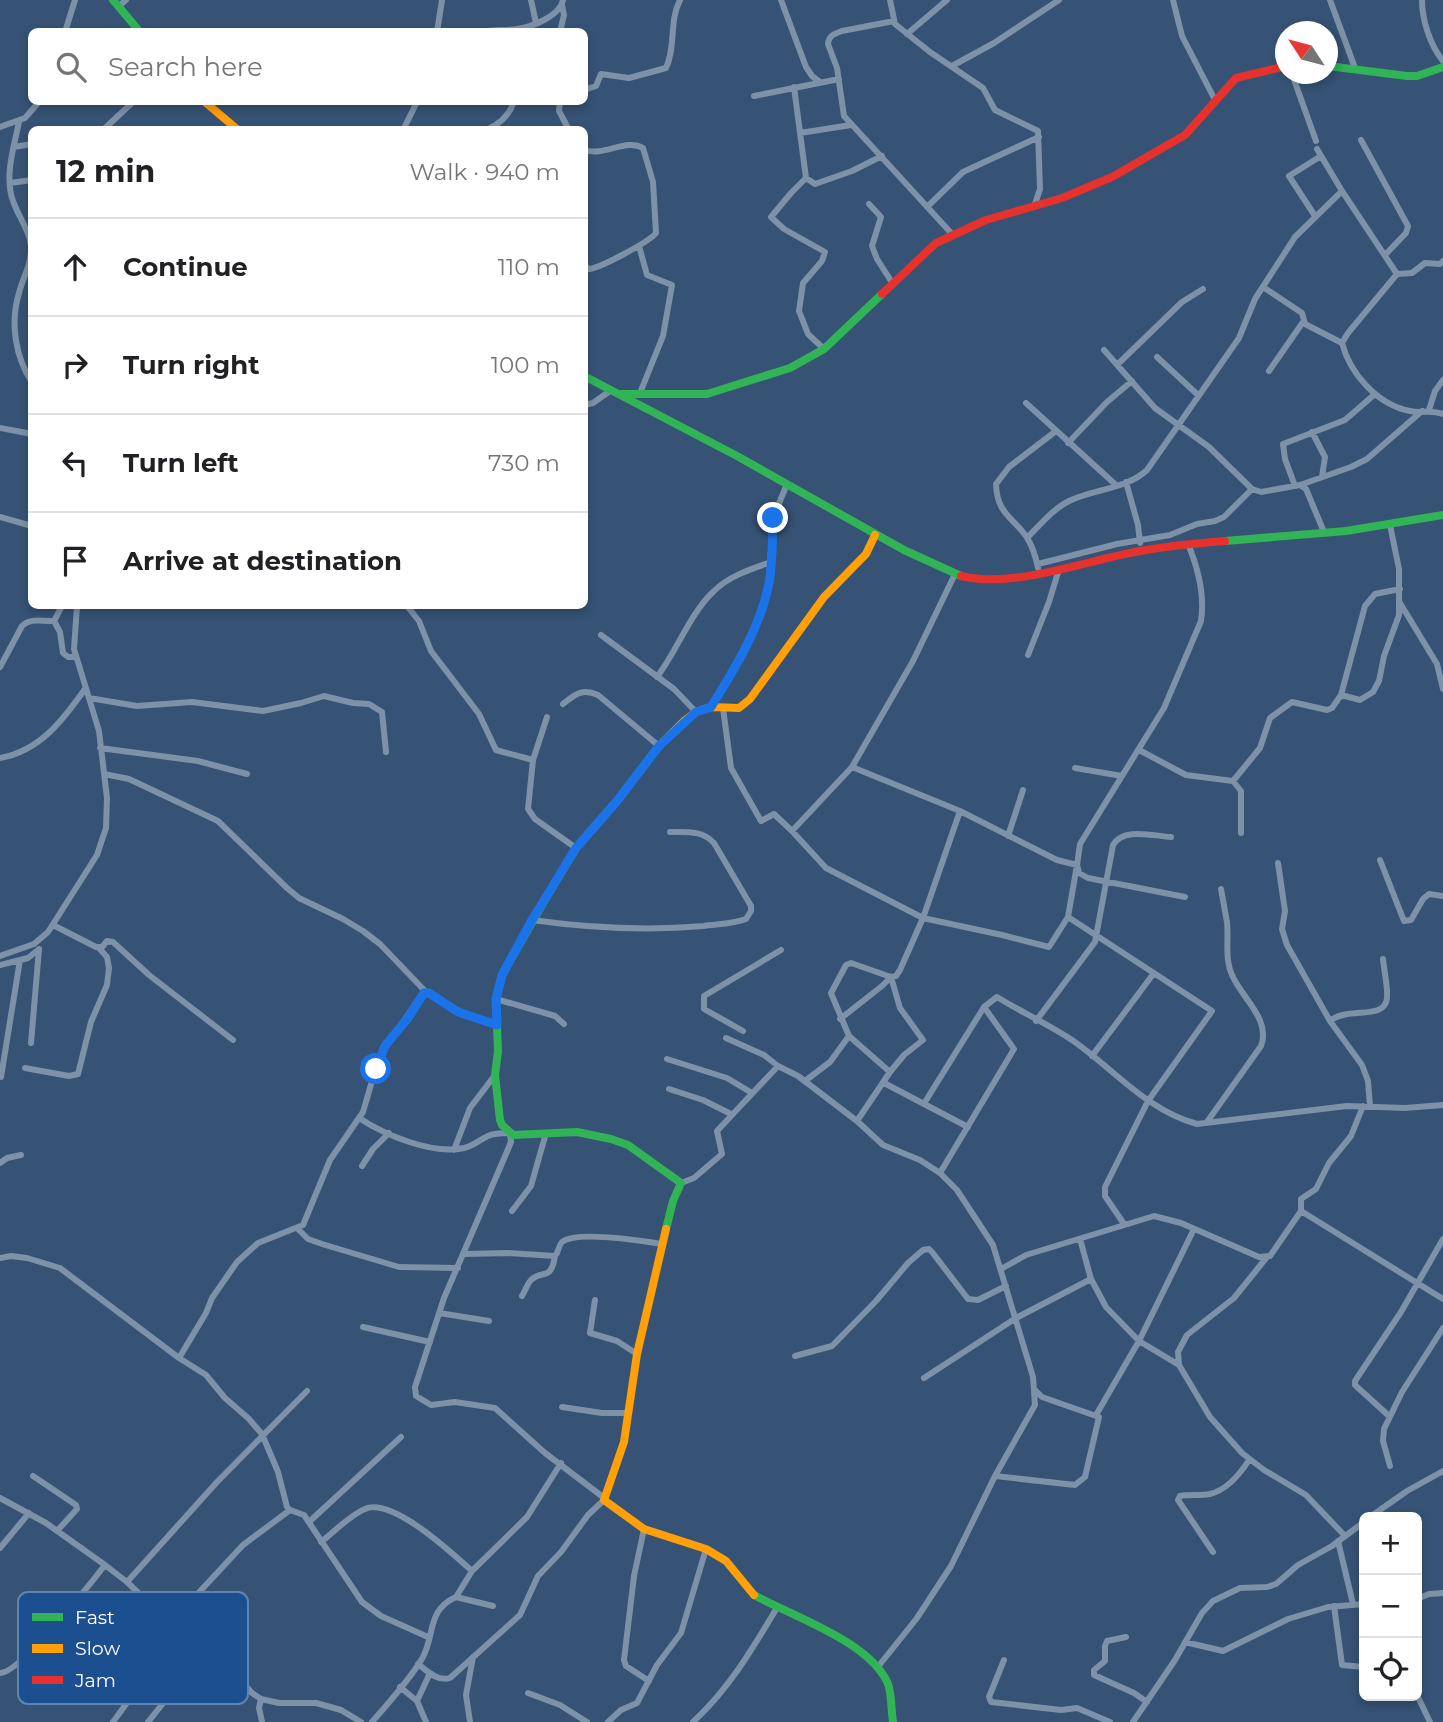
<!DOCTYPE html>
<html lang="en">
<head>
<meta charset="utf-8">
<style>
	body { margin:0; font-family:Montserrat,sans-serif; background:#f2f2f2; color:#202124 }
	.controls { position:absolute; right:21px; bottom:21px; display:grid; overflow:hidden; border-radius:10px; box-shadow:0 4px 10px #0003 }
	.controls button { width:63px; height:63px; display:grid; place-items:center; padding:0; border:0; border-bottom:2px solid #e0e0e0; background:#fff; color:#202124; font:35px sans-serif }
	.compass { position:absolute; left:1275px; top:21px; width:63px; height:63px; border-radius:50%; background:#fff; box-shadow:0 4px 10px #0003; rotate:306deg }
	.stop { position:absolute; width:21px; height:21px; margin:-16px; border:5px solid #1a73e8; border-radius:50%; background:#fff }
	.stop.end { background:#1a73e8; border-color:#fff; box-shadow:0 2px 7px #0008 }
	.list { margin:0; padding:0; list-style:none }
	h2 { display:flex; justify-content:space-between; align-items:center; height:91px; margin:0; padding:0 28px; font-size:30px }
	h2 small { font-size:23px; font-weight:400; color:#757577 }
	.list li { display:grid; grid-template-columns:46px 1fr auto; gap:21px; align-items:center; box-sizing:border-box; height:98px; padding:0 28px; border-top:2px solid #e0e0e0 }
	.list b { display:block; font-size:26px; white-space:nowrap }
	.list em { font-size:23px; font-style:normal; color:#757577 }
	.icon { flex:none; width:38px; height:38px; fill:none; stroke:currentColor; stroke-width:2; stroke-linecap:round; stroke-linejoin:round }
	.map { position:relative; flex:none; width:1443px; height:1722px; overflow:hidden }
	.search { position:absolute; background:#fff; box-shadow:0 4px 10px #0003; left:28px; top:28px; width:560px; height:77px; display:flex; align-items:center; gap:18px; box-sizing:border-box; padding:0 24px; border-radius:10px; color:#757577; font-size:26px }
	.panel { position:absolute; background:#fff; box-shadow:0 4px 10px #0003; left:28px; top:126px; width:560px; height:483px; border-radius:10px }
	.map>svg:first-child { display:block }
</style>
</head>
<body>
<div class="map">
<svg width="1443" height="1722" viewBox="0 0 1443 1722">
	<rect width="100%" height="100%" fill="#365274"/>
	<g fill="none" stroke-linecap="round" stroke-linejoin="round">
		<path stroke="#7d92a8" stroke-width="6" d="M531,0L536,23
			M781,0L806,67L812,76L820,82
			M890,0L895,24L930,52L983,88L995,110L1038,131L1040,189L1035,204
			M1173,0L1182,36L1215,100
			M1330,0L1355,68
			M1422,0C1422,20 1430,45 1443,61
			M119,6L126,0
			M894,21L842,31C834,34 829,35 828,44L837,68L844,116L952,234
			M65,32L75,0
			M437,32L442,0
			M482,32C494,29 505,31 517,29C532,27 560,16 563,0
			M560,32L564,15L562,5
			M907,34L947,0
			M952,66L994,43L1059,0
			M1292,74L1316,141
			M794,87L806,178L815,184L852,171L882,156
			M584,90L596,86L601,74L629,78L666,68C676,47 669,21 680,0
			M754,96L839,79
			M560,102L559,111L569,130
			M19,122C14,147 4,176 13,201C18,216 30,231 31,246C32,264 23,277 19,293C10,322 15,357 32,382
			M0,127L25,118L39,102
			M103,130L133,102
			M403,130L417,102
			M486,130C500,124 509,116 514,102
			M800,133L851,125
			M1361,140L1408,226L1406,233L1385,255
			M14,147L32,144
			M1317,149L1342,191L1397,274
			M584,150C604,157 626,138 643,148L653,182L656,233C649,242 600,268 589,269L584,265
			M806,178L791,193L771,217L784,229L825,252L822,261L803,283L799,311L808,334L824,349
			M10,183L32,180
			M869,204L881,217L872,246L877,259L893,284
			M927,207L963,172L1039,137
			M1315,216L1289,176L1321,156
			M639,246L647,275L672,285L663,336L640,393
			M1443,261L1440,264L1425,263L1412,273L1397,274L1348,333L1342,343C1350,374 1378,405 1410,411C1423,414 1428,409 1443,414
			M1263,287L1302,313L1305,324L1342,343
			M1104,350L1155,408L1209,447L1252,489L1261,492L1300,485L1306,489L1324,532
			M1157,357L1198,395
			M1118,364L1182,302L1203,289
			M1269,371L1303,322
			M1026,403L1116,485
			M584,405L593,403L610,391
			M1429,410L1435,391L1443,380
			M0,428L32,434
			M1312,432L1325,457L1322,477
			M1068,443L1107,402L1132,381
			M1126,482L1138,525L1140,543
			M1300,485L1351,467L1367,459L1422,411
			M1295,486L1285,459L1283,444L1345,420L1375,394
			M0,517L32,526
			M1027,538C1040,525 1053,509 1069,501C1093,489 1127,489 1147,470L1239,338L1255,299L1295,237L1342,191
			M1038,564L1117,544L1170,535L1197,524L1215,521L1224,517L1252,489
			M1038,568C1036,558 1032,545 1026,536C1011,516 997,513 996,484L1009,467L1056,431
			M1400,603L1437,664L1443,689
			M407,606L419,621L431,651L479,714L496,750L533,760
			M54,621L60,632L63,653L68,657H76
			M601,635L674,689L696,712
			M1028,655L1049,602L1059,569
			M0,667L22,626C31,617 43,622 54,621L62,606
			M657,677C677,651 690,613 714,591C729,576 751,569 771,562
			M1341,695L1360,700L1373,692L1379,681L1384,656L1399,615V569L1390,525
			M89,698L137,706L192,702L263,711L301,703L324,696L353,703L369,704L382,712L386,752
			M563,704C575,694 583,688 598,695L659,746
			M711,707L750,640L761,615L769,582L773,518L787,484
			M723,708L731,768L761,821L774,814L792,831L852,767L913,661L955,574
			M547,717L533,760L528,809L535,819L576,848
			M100,748L198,761L247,774
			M1139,750L1186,775L1233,781L1241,791V833
			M0,758C40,751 63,720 85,689
			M1075,768L1122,776
			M104,774L129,779L218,821L287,888L299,898L343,919L363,931L380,944L426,992
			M1233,781L1260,748L1270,718L1292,702L1327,710L1332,708L1341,695L1365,606L1375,594L1400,589
			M792,831L826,868L923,918L1002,935L1049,947L1068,917L1077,865L1057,860L960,811L852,767
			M1008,836L1023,790
			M1380,860L1404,921L1411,920L1423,899L1429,894L1443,896
			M1278,863L1285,911L1282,929L1287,945L1330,1021L1362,1065L1368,1081L1370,1106
			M1185,897L1088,878L1079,873L1077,865L1080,844L1164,708L1201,621C1205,595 1198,568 1188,544
			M1068,917L1212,1011L1148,1101L1105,1187V1196L1124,1224
			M532,920C589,928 646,931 704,926C718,924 733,924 746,919L751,911V906L714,843C702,830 687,832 670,832
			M53,925L96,947H102L107,941L113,942L149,975L233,1040
			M0,956L34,944L48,932L97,855L106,828L107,798L99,731L74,649L77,606
			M0,965L28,958L38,950
			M496,999L555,1016L564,1024
			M840,1019L882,986L891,977
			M1036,1021L1095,942L1113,845C1123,827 1153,836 1171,837
			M1330,1021C1348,1006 1385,1021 1387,998C1388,986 1384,971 1383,959
			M743,1031L704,1009V996L781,950
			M849,1036L890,1072
			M726,1038L764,1055L778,1066L798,1076L857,1121L883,1145L920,1160L940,1173L957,1190L993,1245L1033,1377L1035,1405L995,1476L951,1566L917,1618L877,1668
			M31,1043L39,949
			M1092,1056L1154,973
			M667,1059L727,1078L752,1093
			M25,1068L69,1076L78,1074L91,1022L107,985L109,968L107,957L99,948
			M1,1077L20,960
			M805,1081L830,1062L849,1036L831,993L846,965L851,963L891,977L896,976L900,970L923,918L960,811
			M884,1083L968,1127
			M669,1089L703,1100L731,1114
			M925,1102L984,1007L997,997C1021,1012 1048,1024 1072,1040C1114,1069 1146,1110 1197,1124L1347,1106L1405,1108L1443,1105
			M359,1118C385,1135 432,1155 464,1148C473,1146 479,1140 488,1136C494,1133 503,1133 510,1133L511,1142L506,1154L444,1298L415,1387L416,1396L431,1405L455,1402L495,1408L545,1453L603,1497
			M857,1121L890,1072L904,1055L923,1040L900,1008L891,977
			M1207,1122L1261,1046C1271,1020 1243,999 1233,977C1224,960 1229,940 1227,922C1225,911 1223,900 1221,889
			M454,1150L470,1108L495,1075
			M0,1163L7,1158L21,1155
			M362,1166L373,1149L389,1133
			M940,1173L1014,1049L984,1007
			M681,1183L694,1178L722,1154L717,1131L778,1066
			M512,1211L531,1186L546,1133
			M1301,1211L1443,1299
			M298,1229L308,1239L322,1244L399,1267L458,1268
			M1080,1239L1091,1279L1106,1307L1139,1341L1179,1365L1210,1417L1242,1453L1264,1470L1306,1495L1345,1536
			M464,1254L508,1253L555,1256C559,1252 558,1246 562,1242C577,1230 643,1241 662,1244
			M0,1258L11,1256L27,1258L60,1268L179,1358L206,1375L225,1398L248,1418L262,1434L278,1472L287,1507L290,1510L304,1515L362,1602L381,1616L428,1637
			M1001,1269L1026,1255L1154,1216L1181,1223L1259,1257L1270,1256L1301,1211V1199L1316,1189L1329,1163L1351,1136L1363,1106
			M522,1296C525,1292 527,1284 531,1280C542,1269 551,1282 555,1256
			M595,1300L590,1333L617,1341L637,1354
			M439,1313L489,1321
			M363,1327L430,1342
			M795,1356L832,1346L876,1301L908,1263L923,1250L929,1249L932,1252L968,1299L978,1300L1006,1286
			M179,1358L206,1313L212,1298L237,1262L258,1243L303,1225L330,1160L363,1112L379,1057L423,993H429C451,1007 471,1019 497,1025
			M1179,1365L1178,1352L1187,1335L1234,1298L1267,1257
			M924,1378L1016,1318L1091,1279
			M562,1407L602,1413H628
			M1096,1415L1139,1341L1194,1229
			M1389,1416L1355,1385V1381L1401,1312L1443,1239
			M1390,1466L1383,1441L1384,1429L1402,1392L1443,1328
			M33,1476L76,1505L77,1509L57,1531
			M995,1476L1075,1485L1085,1477L1099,1417L1042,1397L1036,1391
			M0,1498L46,1523L105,1565L127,1582L173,1626L220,1657L252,1693L261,1699L279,1703H316L341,1710L361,1722
			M1370,1517L1407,1491L1443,1471
			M309,1522L401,1437
			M644,1529L634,1576L624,1660L626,1666L649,1681
			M1338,1541L1353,1604
			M321,1542C334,1532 350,1515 365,1509C392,1497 452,1553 472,1571
			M0,1548L29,1513
			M1213,1552L1178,1500L1180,1496C1190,1494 1200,1496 1210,1494C1227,1490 1240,1474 1249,1460
			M127,1582L217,1482L307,1391
			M456,1597L472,1571L527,1517L561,1463
			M1417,1599L1429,1594L1443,1593
			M1334,1606L1342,1665L1364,1667
			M173,1626L191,1601L243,1545L290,1510
			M1126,1637L1107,1641L1105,1646V1661L1094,1670V1675L1134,1693L1147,1702
			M1185,1642L1223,1651L1288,1619L1328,1607L1364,1604
			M1004,1660L989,1697L991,1702L1061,1710L1077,1708L1110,1722
			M418,1664C427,1671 438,1682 450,1678L520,1615L538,1576L561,1552L588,1515L604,1500
			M0,1673C18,1675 91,1583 105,1565
			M400,1687L417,1701L426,1722
			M528,1693L560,1705L587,1722
			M1417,1695L1430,1722
			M261,1699L259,1708L262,1722
			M417,1701L430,1673
			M113,1722L145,1678L184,1634
			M148,1722L207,1648
			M372,1722C387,1705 413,1675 423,1657C435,1634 427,1610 456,1597L493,1606
			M470,1722L466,1695L473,1657
			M608,1722L621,1710L637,1703L657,1665L681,1633L706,1549
			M693,1722C729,1689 753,1648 778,1606
			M1133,1722L1175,1660L1202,1613L1213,1601L1240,1588L1267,1587L1276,1584L1298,1565L1332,1546L1364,1522"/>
		<path stroke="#30b455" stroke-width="8" d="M113,0L140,32
			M1328,66L1407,76H1417L1443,67
			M584,376L737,456L904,550L961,576
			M621,394H707L790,368L824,349L882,294
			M1225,541L1346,531L1443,515
			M550,891L502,975L496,999L498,1051L495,1075L500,1120L502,1125L513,1135L577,1132L611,1139L628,1145L681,1183L673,1201L666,1229
			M754,1595C792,1616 871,1642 888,1684C892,1695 891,1710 893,1722"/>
		<path stroke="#ff9f0a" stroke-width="8" d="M205,102L238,130
			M550,891L576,848L617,801L659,746L684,721L696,712L711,707L739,708L750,699L824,597L866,554L875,535
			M666,1229L637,1354L624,1442L604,1500L644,1529L706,1549L726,1561L754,1595"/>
		<path stroke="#e5322d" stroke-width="8" d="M882,294L936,243L986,220L1062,198L1112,177L1185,135L1236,78L1286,66
			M961,576C1013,589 1087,560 1140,551C1168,546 1197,543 1225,541"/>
	</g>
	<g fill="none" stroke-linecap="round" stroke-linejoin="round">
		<path stroke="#1a73e8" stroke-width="9" d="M376,1069L385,1046L408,1018L424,993H429L458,1012L497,1025L496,999L502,975L532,920L576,848L617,801L659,746L696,712L711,707C735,668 760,629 769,583C773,562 772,539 773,518"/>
	</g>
	<rect x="18" y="1592" width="230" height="112" rx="10" fill="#1b4f8f" stroke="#5f84b1" stroke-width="2"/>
	<rect x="32" y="1613" width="31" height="8" fill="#30b455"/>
	<rect x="32" y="1644" width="31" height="9" fill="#ff9f0a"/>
	<rect x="32" y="1676" width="31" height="8" fill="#e5322d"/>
	<g font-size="19" fill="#fff">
		<text x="75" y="1624">Fast</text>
		<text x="75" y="1655">Slow</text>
		<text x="75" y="1687">Jam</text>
	</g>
</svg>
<div class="controls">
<button>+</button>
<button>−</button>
<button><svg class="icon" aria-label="locate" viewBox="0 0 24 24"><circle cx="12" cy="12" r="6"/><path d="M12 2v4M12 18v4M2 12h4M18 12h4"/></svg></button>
</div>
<svg class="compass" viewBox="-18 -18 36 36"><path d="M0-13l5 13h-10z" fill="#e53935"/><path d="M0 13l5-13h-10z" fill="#757577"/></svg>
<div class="stop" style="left:376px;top:1069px"></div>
<div class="stop end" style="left:773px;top:518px"></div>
<div class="search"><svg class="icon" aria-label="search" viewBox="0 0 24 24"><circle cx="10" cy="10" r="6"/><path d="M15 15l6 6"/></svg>Search here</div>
<section class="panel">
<h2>12 min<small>Walk · 940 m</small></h2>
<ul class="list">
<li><svg class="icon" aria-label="ahead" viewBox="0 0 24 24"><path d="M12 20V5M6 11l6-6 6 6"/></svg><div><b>Continue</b></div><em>110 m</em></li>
<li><svg class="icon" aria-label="right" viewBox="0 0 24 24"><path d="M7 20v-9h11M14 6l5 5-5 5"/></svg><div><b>Turn right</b></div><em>100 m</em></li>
<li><svg class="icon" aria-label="left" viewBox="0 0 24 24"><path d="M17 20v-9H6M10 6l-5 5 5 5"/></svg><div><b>Turn left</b></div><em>730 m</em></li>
<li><svg class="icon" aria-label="arrive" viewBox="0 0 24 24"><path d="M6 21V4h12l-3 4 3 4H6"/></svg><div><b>Arrive at destination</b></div></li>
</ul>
</section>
</div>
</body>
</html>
